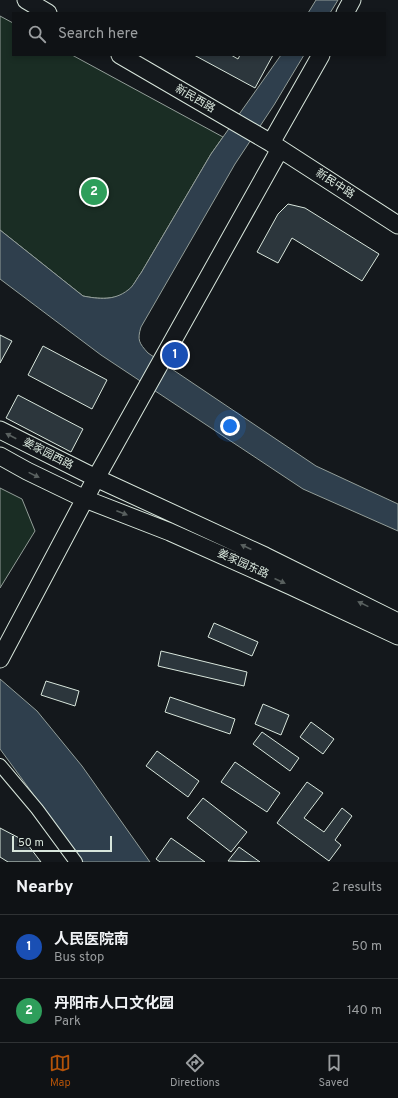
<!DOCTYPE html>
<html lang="en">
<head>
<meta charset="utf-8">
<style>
	body { margin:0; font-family:Overpass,"Noto Sans SC",sans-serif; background:#181b1e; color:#f1f3f6 }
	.scale { position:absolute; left:12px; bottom:10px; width:100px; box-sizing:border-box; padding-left:4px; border:2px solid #d8e6dc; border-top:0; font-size:11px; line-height:14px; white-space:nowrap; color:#d8e6dc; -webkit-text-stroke:3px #14181c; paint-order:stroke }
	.you { position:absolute; left:230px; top:426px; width:14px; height:14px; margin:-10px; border:3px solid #fff; border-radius:50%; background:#1a73e8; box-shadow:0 0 0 6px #1a73e833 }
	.badge { display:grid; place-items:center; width:26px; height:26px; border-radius:50%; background:#b45309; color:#fff; font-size:13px; font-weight:700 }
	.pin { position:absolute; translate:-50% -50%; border:2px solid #fff; box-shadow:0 1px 4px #0006 }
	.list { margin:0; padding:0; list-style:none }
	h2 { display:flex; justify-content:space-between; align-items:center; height:52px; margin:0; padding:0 16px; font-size:17px }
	h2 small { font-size:13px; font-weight:400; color:#9b9ea0 }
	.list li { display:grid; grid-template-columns:26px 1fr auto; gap:12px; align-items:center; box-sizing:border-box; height:64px; padding:0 16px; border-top:1px solid #2f3234 }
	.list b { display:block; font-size:15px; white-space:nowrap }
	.list p { margin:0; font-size:13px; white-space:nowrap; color:#9b9ea0 }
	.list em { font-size:13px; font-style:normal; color:#9b9ea0 }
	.icon { flex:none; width:22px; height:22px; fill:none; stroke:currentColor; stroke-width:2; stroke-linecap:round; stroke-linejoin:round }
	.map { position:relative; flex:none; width:398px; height:862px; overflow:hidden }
	.search { position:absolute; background:#0f1215; box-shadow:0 2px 6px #0003; left:12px; right:12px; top:12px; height:44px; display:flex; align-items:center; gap:10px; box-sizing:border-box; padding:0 14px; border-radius:0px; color:#9b9ea0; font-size:15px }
	.sheet { height:180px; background:#0f1215 }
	nav { display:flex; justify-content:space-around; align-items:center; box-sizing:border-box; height:56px; border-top:1px solid #2f3234; background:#0f1215; font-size:11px; color:#9b9ea0 }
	nav a { display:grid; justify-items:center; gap:2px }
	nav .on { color:#b45309 }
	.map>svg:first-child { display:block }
</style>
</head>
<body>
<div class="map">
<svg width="398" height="862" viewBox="0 0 398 862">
	<rect width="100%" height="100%" fill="#14181c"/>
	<path fill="#1a2d24" stroke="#939e99" d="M0,16L13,23V55H72L223,137L211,154L141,273C137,278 134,285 130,289C118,301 97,299 83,296L0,230Z
		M0,488L22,499L35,531L0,588Z"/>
	<path fill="#2f3f4d" stroke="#939e99" d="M316,0H338L330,13H308Z
		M281,55H304L274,105L235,164L141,327C137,340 139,343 148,353L316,466L398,504V531L303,489L101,355L0,279V230L83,296C99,299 114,301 128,290C133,287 137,278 141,273L211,154Z
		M0,679L37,711L82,766L150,862H83L0,749Z"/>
	<path fill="#2c363c" stroke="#d8e6dc" d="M194,55H231L238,59L240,55H273L255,88Z
		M288,204L305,208L379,254L362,281L292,238L278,263L257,252L278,214Z
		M0,335L12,341L0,363Z
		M43,346L107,380L92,409L28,375Z
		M18,395L83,429L71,452L6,418Z
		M214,623L258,642L252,656L208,637Z
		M161,651L247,672L244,686L158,666Z
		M46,681L79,691L75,706L41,695Z
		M170,697L235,719L230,734L165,712Z
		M263,704L289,715L281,735L255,724Z
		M311,722L334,739L323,754L300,737Z
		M262,732L299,758L290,771L253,744Z
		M157,751L199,781L188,797L146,766Z
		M235,762L280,793L267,812L221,782Z
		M307,782L323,793L304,818L324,832L342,808L352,816L335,840L341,845L329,861L277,823Z
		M203,798L247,832L231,852L187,818Z
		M0,828L25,841L41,862H8L0,857Z
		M171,838L205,862H160L156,859Z
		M239,847L260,862L228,861Z"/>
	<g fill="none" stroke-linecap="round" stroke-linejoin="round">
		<g stroke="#d8e6dc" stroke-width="14">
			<path id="street" d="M0,765L37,809L76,862"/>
		</g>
		<g stroke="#d8e6dc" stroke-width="19">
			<path id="secondary" d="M26,0L48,13
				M345,13L352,0
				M120,55L271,143L398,225
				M271,143L321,55
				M0,430L96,478L265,556L398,622
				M0,456L27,471L85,499L170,532L291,586L398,636
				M0,659L96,478L280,149"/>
		</g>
		<use href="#street" stroke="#14181c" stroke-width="12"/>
		<use href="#secondary" stroke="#14181c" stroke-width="17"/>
	</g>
	<defs><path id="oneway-solid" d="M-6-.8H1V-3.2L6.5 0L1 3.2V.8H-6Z"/></defs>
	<g fill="#59605f">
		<use href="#oneway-solid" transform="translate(11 436) rotate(-153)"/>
		<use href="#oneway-solid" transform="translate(34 475) rotate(26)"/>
		<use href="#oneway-solid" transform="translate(122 513) rotate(21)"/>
		<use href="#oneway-solid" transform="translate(246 547) rotate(-155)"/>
		<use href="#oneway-solid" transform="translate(280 581) rotate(24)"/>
		<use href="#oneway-solid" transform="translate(363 604) rotate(-154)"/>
	</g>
	<g text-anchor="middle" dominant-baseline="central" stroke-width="3" stroke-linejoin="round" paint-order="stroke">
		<g font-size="11" fill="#d8e6dc" stroke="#14181c">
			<text transform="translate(195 99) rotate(30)">新民西路</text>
			<text transform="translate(335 184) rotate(33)">新民中路</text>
			<text transform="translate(48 454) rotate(27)">姜家园西路</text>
			<text transform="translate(243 564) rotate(24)">姜家园东路</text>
		</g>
	</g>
</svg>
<div class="scale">50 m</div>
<div class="you"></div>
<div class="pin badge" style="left:175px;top:355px;background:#1a4fb4">1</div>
<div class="pin badge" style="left:94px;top:192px;background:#2e9e5b">2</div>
<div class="search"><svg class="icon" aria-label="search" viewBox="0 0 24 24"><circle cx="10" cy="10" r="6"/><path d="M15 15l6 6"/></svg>Search here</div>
</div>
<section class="sheet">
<h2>Nearby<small>2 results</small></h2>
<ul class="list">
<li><span class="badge" style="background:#1a4fb4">1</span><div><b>人民医院南</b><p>Bus stop</p></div><em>50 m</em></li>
<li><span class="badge" style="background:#2e9e5b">2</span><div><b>丹阳市人口文化园</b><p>Park</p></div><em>140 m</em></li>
</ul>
</section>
<nav>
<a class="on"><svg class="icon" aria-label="map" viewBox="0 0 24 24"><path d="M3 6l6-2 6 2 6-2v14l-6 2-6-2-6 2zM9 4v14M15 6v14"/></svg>Map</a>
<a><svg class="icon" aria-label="directions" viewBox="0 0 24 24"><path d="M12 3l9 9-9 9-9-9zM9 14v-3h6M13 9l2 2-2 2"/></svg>Directions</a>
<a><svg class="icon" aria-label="saved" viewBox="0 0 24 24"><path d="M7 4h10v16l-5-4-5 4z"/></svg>Saved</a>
</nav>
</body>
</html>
